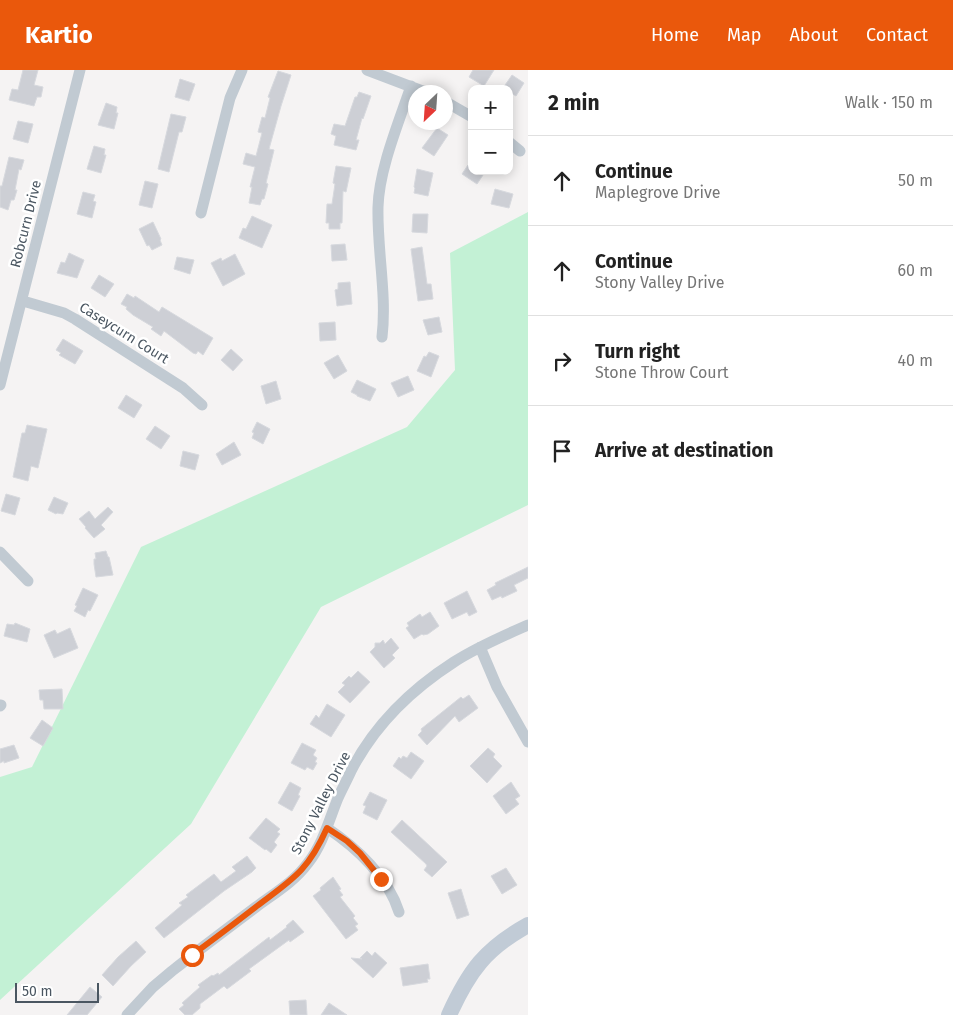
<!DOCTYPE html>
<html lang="en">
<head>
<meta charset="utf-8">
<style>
	body { margin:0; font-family:"Fira Sans",sans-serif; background:#f2f2f2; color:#222 }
	.controls { position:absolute; right:15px; top:15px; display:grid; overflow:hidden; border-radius:10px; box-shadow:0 2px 12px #0003 }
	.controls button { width:45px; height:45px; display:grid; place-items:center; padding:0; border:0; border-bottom:1px solid #e0e0e0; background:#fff; color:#222; font:25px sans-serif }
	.compass { position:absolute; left:408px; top:15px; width:45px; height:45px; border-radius:50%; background:#fff; box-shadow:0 2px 12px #0003; rotate:205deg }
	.scale { position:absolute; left:15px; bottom:12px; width:84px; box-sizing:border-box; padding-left:5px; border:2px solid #4a5661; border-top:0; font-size:14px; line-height:18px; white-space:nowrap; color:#4a5661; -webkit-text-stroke:4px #fff; paint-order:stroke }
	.stop { position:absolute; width:15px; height:15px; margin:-11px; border:4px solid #ea580c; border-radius:50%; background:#fff }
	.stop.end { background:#ea580c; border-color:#fff; box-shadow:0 1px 5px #0008 }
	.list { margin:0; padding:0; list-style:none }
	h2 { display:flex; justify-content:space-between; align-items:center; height:65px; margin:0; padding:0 20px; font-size:21px }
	h2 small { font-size:16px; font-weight:400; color:#767676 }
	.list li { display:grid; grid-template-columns:32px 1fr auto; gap:15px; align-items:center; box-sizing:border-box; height:90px; padding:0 20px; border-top:1px solid #e0e0e0 }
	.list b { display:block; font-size:19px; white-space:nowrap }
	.list p { margin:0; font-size:16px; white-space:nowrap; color:#767676 }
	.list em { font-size:16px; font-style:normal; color:#767676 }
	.icon { flex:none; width:28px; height:28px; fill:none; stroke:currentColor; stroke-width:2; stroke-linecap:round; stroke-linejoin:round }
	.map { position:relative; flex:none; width:528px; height:945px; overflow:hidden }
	header { display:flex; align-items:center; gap:30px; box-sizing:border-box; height:70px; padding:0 25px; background:#ea580c; color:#fff }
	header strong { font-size:24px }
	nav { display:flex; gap:28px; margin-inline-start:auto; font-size:18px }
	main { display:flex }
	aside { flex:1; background:#fff }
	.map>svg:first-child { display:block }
</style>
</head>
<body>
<header>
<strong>Kartio</strong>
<nav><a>Home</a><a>Map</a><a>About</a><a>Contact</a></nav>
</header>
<main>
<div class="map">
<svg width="528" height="945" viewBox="0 0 528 945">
	<rect width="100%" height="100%" fill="#f5f3f3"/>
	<path fill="#c3f1d5" d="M528,142V435L321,537L191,754L0,930V707L32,697L141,477L407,357L455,300L450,183Z"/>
	<path fill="#cdcfd5" stroke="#d7d9de" d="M23,0H38L34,15L43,17L41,27H37L34,36L9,30L12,19L18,20Z
		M473,0H494L484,16L469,7Z
		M278,1L291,5L281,36L269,79L274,80L266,113L268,114L264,129H262L260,135L249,133L252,117H250L255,97L243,94L246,83L256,86L262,63L258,62L262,47L265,48L270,28L268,27Z
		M512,5L524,13L516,26L509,22V19L503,18Z
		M180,9L195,14L189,31L175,27Z
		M359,22L371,26L363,49L362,48L356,70H359L356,80L334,75L336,66L331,64L334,54L345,56L355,27H357Z
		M106,33L117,37L116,43H118L114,59L98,55Z
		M171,44L186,47L182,62H179L169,102L158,99Z
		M18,51L33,54L28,73L13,69Z
		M437,58L448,65L434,86L422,78Z
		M94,76L105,79L104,85H106L101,103L87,99Z
		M9,87L24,90L21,100L19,99L15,120H17L14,130H11L8,140L0,137V116H2Z
		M468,95L472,98V101H477L483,105L477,114L462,104Z
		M336,96L351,98L346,122L343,121L342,153H340V159H329V153H326L327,134H332L335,114L333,113Z
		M417,99L433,103L428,126L414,123L415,118L414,117Z
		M145,111L158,114L152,138L139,135Z
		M495,119L513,124L509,138L491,134Z
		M83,122L95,125L93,131L96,132L92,148L77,144Z
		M413,144H428L427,163L412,162Z
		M252,146L272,155L262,178L239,168L243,158L246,159Z
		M153,152L161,169L160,170L162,175L152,180L149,175L147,176L139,159Z
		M345,174L347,190L332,191L331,175Z
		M422,177L427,214H431L433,229L418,231L411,179Z
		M69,183L84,190L77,208L57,203L61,192L65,193Z
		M235,184L245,204L223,216L211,193L221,188L222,191Z
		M177,187L194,190L190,204L174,199Z
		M99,205L114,214L105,227L91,218Z
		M350,212L352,234L337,236L335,220L338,219V213Z
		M127,224L134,228L135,226L159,242L162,237L213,268L203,285L198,281L196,284L193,283L164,261L161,266L151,259L153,257L133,245L126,239L127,237L121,234Z
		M439,247L442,262L428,265L423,250Z
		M335,252L336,270L320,271L319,253Z
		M63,269L83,281L75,294L59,285L61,283L56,280Z
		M231,279L243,290L233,301L221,290Z
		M429,282L439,286L431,307L417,301L424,286L426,287Z
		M338,285L347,301L334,309L324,293Z
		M408,306L414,320L398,327L391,313Z
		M357,310L376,319L370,331L357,326V325L351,322Z
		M276,311L281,329L266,334L261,316Z
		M126,325L142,335L134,348L118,338Z
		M257,352L270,359L263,374L252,368L254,363L252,362Z
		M27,355L47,359L38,398L31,396L28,411L13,407L22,363H25Z
		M155,356L170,366L161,379L146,369Z
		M234,372L241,385L222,395L216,384Z
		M183,381L199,385L195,400L180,396Z
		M6,424L20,428L15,445L1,441Z
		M54,427L68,433L63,444L57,443L56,444L48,440Z
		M108,437L113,442L101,455L105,459L94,468L85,458L86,457L79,449L89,441L95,449Z
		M106,481L108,487H109L113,505L96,507L94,494V489H96L95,483Z
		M528,497V508L514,515L517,521L502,528L501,526L492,530L487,520L496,515L495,513Z
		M83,518L98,525L90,541L88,540L85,547L74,541L77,536L75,535Z
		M467,521L477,542L469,546L467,542L452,549L444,533Z
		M430,542L439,556L428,564L423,565L422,564L414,569L406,558L409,556L407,553L420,544L422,547Z
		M15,553L30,559L27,572L4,566L7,554L14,555Z
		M70,558L78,578L54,588L44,565L55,560L57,564Z
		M391,568L399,578L392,585L395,588L384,598L370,582L375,577V573H380L383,570L385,574Z
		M358,601L370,612L350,633L338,622L345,615L342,613L349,606L351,608Z
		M62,619L63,639H44L43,630H40L39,620Z
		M469,625L478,638L459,652L455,646L427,675L418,665L422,661L421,659L461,627L463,629Z
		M327,634L345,645L331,667L310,654L316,645L319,648Z
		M42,650L53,658L43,676L30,668Z
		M302,673L316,680L313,685L317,688L315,692L317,693L313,700L307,697L305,700L291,693Z
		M14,675L19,688L4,693V691L0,693V679Z
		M488,678L495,684L493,687L502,696L487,713L470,696Z
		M411,682L424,691L411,709L393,696L399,687L401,689L403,686L407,688Z
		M290,712L301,718L298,725L300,726L292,741L278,733Z
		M511,712L520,726L515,729L519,734L506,744L493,726Z
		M370,722L387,730L377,750L363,743L366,736L363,735Z
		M266,748L280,759L277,762L280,764L274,772L277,775L271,783L266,779L265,780L249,768Z
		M402,750L447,792L432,807L424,800L427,796L426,794L391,762Z
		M247,786L256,798L252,802L224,821L164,868L155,858L182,835L179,833L188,827L186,825L214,804L221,812L236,801L232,797Z
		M506,798L517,815L502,824L491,806Z
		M333,807L341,819L339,820L343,825L340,827L355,846L353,848L358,854L355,856L358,860L346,869L313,826L321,820L320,818Z
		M461,819L469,845L457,849L448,823Z
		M293,850L304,862L290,872L289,870L249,899L251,901L227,919L224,916L200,934V938L192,945H185L179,939L184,935L182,933L200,917L198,915L212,905L213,906L218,903L219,905L269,867L270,870L287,857L286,856Z
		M136,871L146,882L131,896L113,916L102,905L118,887Z
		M367,881L372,886L375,882L387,893L373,908L351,888L362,889L360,888Z
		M428,894L430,909H427L428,912L403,916L400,898Z
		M90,917L102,927L87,945H67Z
		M306,930L307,945H290L289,931Z
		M329,933L347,945H321Z"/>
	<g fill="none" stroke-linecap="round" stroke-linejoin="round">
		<path stroke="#c1cad2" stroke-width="11" d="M367,0L425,22
			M446,32L472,47
			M509,72L520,81
			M201,143L230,28L242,0
			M23,231L64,243L75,249L183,318L202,335
			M382,267C387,224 377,181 378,137C379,99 399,52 411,16
			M0,315L80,0
			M0,482L28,511
			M480,577L497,617L528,672
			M0,636L1,635
			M327,758C357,778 388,807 399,842
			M127,945L153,917L172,901C200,879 228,858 256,837C275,823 294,812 308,793C323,774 329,750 338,728C342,719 347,710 351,701C374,656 412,619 454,592C477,577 503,566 528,555"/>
		<path stroke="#c1cbd6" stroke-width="16" d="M449,945C469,901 485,879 528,855"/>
	</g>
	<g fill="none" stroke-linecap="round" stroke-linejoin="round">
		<path stroke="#ea580c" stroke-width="6" d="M192,885C214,869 235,853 257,836C293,809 308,801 327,758L347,771L360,783L381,809"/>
	</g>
	<g text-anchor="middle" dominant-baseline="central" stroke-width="5" stroke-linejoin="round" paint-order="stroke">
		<g font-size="14" fill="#4a5661" stroke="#fff">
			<text transform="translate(26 154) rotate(-76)">Robcurn Drive</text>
			<text transform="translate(124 263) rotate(32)">Caseycurn Court</text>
			<text transform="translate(321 733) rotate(-63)">Stony Valley Drive</text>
		</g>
	</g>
</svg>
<div class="controls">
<button>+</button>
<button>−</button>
</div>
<svg class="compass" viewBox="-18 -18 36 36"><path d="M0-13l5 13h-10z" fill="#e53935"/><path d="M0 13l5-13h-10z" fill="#767676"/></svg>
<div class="scale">50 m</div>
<div class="stop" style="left:192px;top:885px"></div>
<div class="stop end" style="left:381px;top:809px"></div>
</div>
<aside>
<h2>2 min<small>Walk · 150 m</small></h2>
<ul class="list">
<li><svg class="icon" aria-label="ahead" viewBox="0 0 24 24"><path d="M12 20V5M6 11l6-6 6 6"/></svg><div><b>Continue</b><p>Maplegrove Drive</p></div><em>50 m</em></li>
<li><svg class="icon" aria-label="ahead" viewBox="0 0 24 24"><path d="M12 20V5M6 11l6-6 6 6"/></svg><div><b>Continue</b><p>Stony Valley Drive</p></div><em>60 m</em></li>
<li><svg class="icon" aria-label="right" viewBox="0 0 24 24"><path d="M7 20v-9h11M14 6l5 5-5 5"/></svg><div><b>Turn right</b><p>Stone Throw Court</p></div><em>40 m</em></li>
<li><svg class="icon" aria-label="arrive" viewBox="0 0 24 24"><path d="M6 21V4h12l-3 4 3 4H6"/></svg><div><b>Arrive at destination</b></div></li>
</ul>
</aside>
</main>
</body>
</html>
